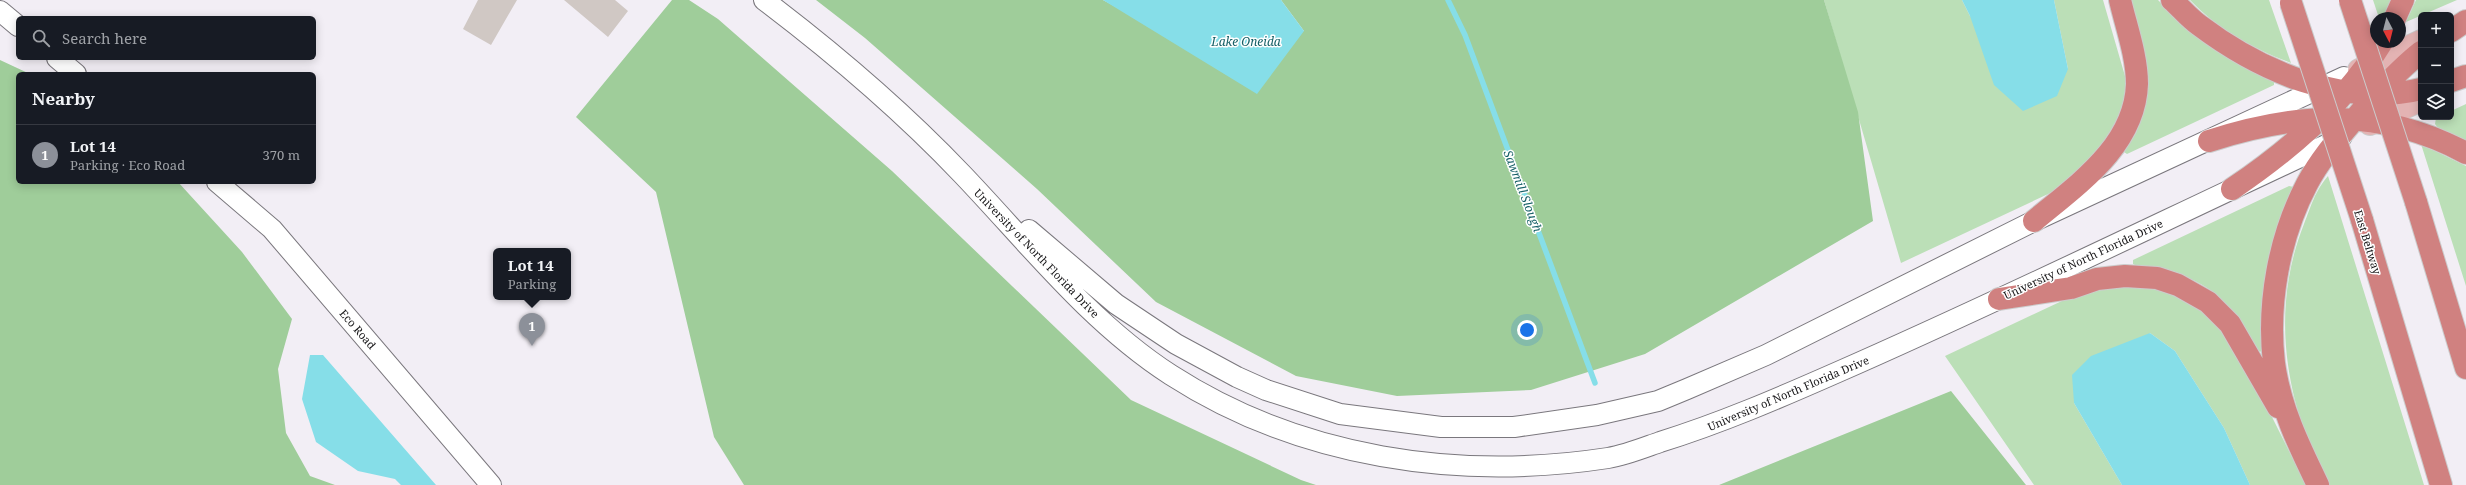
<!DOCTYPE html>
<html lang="en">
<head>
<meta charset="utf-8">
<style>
	body { margin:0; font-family:"Noto Serif",serif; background:#242831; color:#f1f3f6 }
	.controls { position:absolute; right:12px; top:12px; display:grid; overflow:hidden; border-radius:6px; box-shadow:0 2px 10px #0003 }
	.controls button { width:36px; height:36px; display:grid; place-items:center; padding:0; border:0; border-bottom:1px solid #363941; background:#171b24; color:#f1f3f6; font:20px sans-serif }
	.compass { position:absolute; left:2370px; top:12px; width:36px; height:36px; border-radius:50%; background:#171b24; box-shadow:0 2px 10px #0003; rotate:173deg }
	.you { position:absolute; left:1527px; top:330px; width:14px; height:14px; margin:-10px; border:3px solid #fff; border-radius:50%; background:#1a73e8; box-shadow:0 0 0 6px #1a73e833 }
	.badge { display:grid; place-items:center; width:26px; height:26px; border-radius:50%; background:#8c9099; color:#fff; font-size:13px; font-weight:700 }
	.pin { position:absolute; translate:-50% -33px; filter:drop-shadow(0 1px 2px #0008) }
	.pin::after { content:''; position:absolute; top:21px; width:14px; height:12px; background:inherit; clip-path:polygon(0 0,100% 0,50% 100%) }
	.popup { position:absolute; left:493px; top:248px; width:78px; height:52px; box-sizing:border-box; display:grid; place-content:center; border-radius:6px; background:#171b24; filter:drop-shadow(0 1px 3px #0005); font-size:13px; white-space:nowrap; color:#9ea1a6 }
	.popup b { font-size:15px; color:#f1f3f6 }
	.popup::after { content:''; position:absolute; left:50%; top:100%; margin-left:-8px; border:8px solid transparent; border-top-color:#171b24 }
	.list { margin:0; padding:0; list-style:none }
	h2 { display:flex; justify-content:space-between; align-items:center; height:52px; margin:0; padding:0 16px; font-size:17px }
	h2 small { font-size:13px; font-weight:400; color:#9ea1a6 }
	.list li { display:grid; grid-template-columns:26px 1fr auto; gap:12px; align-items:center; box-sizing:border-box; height:60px; padding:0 16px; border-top:1px solid #363941 }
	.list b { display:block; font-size:15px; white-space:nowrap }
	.list p { margin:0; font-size:13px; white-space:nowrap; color:#9ea1a6 }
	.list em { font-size:13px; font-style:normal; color:#9ea1a6 }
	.icon { flex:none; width:22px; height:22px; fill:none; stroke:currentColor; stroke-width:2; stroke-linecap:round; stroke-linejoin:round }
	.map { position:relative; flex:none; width:2466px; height:485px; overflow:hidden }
	.search { position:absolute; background:#171b24; box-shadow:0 2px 10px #0003; left:16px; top:16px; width:300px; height:44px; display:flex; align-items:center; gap:10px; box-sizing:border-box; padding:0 14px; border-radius:6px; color:#9ea1a6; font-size:15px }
	.panel { position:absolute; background:#171b24; box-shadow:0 2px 10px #0003; left:16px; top:72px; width:300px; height:112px; border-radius:6px }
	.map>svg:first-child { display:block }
</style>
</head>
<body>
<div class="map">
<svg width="2466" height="485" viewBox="0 0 2466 485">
	<rect width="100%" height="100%" fill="#f2eef5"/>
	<path fill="#bbdfb7" d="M1824,0H1962L1970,16L2068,69L2054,0H2103L2127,83L2128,105L2117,132L2061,188L1901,263Z
		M2130,0H2158C2192,35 2228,63 2274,80V85L2127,154L2124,152L2136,133L2143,112Z
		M2190,0H2269L2291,63C2252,48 2219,30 2190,0Z
		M2373,0H2393L2384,18H2379Z
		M2416,0H2457L2406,22Z
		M2466,104V141L2438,128L2435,124L2436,118L2451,117V111Z
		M2421,144L2466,166V286Z
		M2328,176L2424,485H2327C2286,403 2269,312 2304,224C2312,204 2314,193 2328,176Z
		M2289,186L2294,187L2262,352L2258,351C2240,319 2219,286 2181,276C2166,272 2146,272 2133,264V260Z
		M2115,282L2168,290L2214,316L2263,399L2306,485H2250L2224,428L2175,351L2150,333L2074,403L2122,485H2034L1945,356L2081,292Z"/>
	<path fill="#9fcd9a" d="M672,0H689L718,19L790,82L892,171L1131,400L1301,480L1316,485H744L714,437L656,192L576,117Z
		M816,0H1103L1116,7L1304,31L1281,0H1824L1858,112L1873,221L1645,354L1531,390L1397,396L1296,376L1156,302L1037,189L865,38Z
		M0,60L30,74H18V182H178L242,252L292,319L278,369L286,433L310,476L335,485H0Z
		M1951,391L2026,485H1719Z"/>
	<path fill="#86dee8" d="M1103,0H1281L1304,31L1257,94Z
		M1962,0H2054L2068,69L2057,96L2023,111L1994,85L1970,16Z
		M2150,333L2175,351L2224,428L2250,485H2122L2074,403L2072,375L2091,356Z
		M310,355H323L436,485H401L395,479L358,471L316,442L302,399Z"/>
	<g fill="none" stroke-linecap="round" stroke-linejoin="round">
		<path stroke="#86dee8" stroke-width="5.5" d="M1448,0L1465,35L1595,383"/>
	</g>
	<path fill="#d0c8c4" d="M478,0H517L491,45L463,29Z
		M564,0H615L628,11L608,37Z"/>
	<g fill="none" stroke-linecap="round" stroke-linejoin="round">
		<g stroke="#7a777d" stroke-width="22">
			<path id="minor" d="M764,0C834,53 901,110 962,174C1028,243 1089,322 1171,375C1300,458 1458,481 1608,458C1626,455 1643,448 1660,442C1721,423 1779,398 1838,372C2007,298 2173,216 2341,138
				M0,11L18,26
				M57,58L76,74
				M217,182L272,229L491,485
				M1029,230L1116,304L1176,344L1237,377L1266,390L1340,414L1441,427H1514L1597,415L1658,401L1687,389L1766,355L2034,221L2344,77"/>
		</g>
		<g stroke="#ccc" stroke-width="24">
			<path id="major" d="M2359,70L2421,41
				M2370,124L2421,100"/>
		</g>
		<g stroke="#ccc" stroke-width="24">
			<path id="highway" d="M2172,0C2181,8 2189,18 2199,25C2260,71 2344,108 2421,89
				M2395,18L2403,0
				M2451,31L2466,21
				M2451,81L2466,76
				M2209,141C2299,112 2380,107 2466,153
				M2232,189C2290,150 2346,102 2382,42
				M2416,202L2466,368
				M2362,220L2441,485
				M2034,221C2077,185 2135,146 2137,84C2137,56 2126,26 2120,0
				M1999,299L2071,288L2097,279L2125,276L2157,278L2178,285L2208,302L2230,324L2278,407
				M2318,485C2299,446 2280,407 2274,363C2267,304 2279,237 2307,184C2321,157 2343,133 2363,109C2382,89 2399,69 2421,52"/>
		</g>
		<use href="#minor" stroke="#fff" stroke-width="20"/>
		<use href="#major" stroke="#e3b3b3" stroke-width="22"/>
		<use href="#highway" stroke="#d08180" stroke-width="22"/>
		<g stroke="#ccc" stroke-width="24" stroke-linecap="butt">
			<path id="highway-bridge" d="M2350,0L2416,202
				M2291,3L2362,220"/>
		</g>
		<use href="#highway-bridge" stroke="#d08180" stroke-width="22"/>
	</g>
	<g text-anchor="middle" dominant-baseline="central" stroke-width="3" stroke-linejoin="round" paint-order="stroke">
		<g font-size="11" fill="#161517" stroke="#fff">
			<text transform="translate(2368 242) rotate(73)">East Beltway</text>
			<text transform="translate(1037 253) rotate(46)">University of North Florida Drive</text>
			<text transform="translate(2083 259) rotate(-25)">University of North Florida Drive</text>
			<text transform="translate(358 329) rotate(49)">Eco Road</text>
			<text transform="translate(1788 393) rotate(-23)">University of North Florida Drive</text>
		</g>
		<g font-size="12" font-style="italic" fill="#166067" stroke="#fff">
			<text x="1246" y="41">Lake Oneida</text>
			<text transform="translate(1523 191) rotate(69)">Sawmill Slough</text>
		</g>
	</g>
</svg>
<div class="controls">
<button>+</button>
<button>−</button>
<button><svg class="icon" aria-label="layers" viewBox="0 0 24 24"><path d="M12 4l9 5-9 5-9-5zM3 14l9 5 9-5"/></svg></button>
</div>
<svg class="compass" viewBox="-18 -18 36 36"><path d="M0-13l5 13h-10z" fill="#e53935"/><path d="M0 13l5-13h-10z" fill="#9ea1a6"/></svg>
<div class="you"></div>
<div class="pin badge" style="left:532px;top:346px">1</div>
<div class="popup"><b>Lot 14</b>Parking</div>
<div class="search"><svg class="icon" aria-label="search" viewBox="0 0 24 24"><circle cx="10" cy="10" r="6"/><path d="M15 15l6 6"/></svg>Search here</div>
<section class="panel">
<h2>Nearby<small></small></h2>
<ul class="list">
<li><span class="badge">1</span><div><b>Lot 14</b><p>Parking · Eco Road</p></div><em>370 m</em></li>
</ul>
</section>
</div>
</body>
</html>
